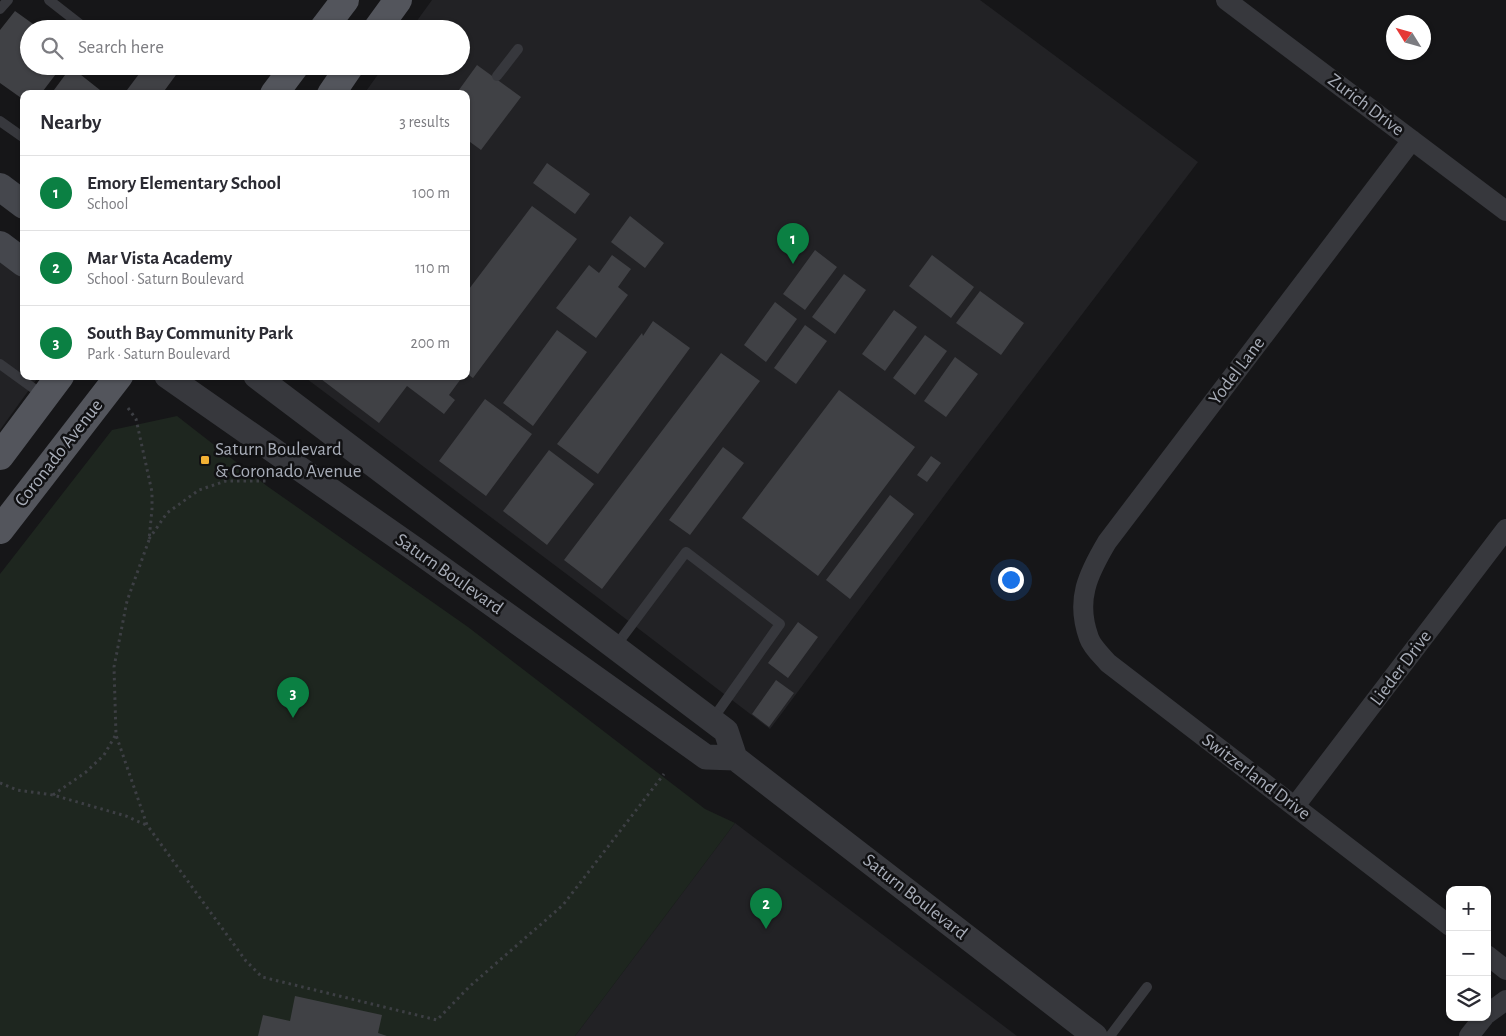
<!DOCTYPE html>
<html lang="en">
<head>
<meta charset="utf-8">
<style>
	body { margin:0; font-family:"Alegreya Sans",sans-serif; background:#f7f7f7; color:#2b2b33 }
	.controls { position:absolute; right:15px; bottom:15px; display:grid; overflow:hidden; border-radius:10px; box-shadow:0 1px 4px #0004 }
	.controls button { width:45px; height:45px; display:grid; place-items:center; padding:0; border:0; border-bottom:1px solid #e1e1e2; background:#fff; color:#2b2b33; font:25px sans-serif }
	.compass { position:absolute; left:1386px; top:15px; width:45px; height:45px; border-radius:50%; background:#fff; box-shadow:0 1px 4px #0004; rotate:307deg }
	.you { position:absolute; left:1010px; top:579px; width:18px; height:18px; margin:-12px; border:4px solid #fff; border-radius:50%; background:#1a73e8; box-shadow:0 0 0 8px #1a73e833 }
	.badge { display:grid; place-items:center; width:32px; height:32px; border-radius:50%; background:#0b8043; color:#fff; font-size:16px; font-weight:700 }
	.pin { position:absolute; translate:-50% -41px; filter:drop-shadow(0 1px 2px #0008) }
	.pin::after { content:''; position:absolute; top:26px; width:18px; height:15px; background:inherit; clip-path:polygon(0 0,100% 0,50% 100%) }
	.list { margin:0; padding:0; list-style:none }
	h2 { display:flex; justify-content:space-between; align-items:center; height:65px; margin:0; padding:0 20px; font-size:21px }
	h2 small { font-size:16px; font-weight:400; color:#7c7c81 }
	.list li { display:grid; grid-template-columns:32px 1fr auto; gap:15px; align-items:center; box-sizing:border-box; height:75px; padding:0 20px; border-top:1px solid #e1e1e2 }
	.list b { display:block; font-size:19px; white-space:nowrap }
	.list p { margin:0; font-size:16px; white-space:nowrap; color:#7c7c81 }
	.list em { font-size:16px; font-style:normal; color:#7c7c81 }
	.icon { flex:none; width:28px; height:28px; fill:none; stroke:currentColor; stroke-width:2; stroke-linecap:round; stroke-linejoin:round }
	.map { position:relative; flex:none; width:1506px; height:1036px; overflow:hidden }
	.search { position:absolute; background:#fff; box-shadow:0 1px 4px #0004; left:20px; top:20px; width:450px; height:55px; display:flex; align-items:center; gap:12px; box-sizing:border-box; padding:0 18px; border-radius:28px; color:#7c7c81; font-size:19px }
	.panel { position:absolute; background:#fff; box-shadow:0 1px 4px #0004; left:20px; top:90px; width:450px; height:290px; border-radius:10px }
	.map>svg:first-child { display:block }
</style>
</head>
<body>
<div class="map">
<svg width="1506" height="1036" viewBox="0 0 1506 1036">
	<rect width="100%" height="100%" fill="#161618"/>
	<path fill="#222225" d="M432,0H980L1198,162L959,476L770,729L597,597L303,376H466V94H364L384,66H461V29H411Z
		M0,260L24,278V376H39L0,430Z
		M735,823L1017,1036H575Z"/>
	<path fill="#1e261f" d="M177,416L267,486L468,627L705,809L735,823L575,1036H0V574L112,430Z"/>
	<path fill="#404145" d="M15,11L40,29H29V66H62L43,91L46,94H24V100L0,83V30Z
		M477,65L521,97L481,150L466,139V94H456Z
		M145,66H179L181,68L162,94H124Z
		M71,67L105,94H51Z
		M547,163L590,194L575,214L533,183Z
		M532,206L577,239L473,378L466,373V293Z
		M630,216L664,243L645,268L611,242Z
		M815,250L837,267L805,310L783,294Z
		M612,255L631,269L618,287L628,295L596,338L556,308L589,265L599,273Z
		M932,255L974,287L951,318L909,286Z
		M844,274L866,290L835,334L812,317Z
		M980,291L1024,323L1001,355L956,323Z
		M775,302L797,319L766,362L744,345Z
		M894,310L917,327L885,371L862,354Z
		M653,321L690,348L598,474L557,444L642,333L643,336Z
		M805,325L827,341L796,384L774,368Z
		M557,330L587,352L533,426L503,403Z
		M925,335L947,351L915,395L893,378Z
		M721,353L760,381L602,589L564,560Z
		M955,357L978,374L946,417L924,401Z
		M317,376H455L460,380L449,395L455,400L444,414L407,386L379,423Z
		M839,390L915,447L818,576L742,518Z
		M485,399L532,434L486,496L439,461Z
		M723,447L744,463L690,535L669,520Z
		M549,450L594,484L547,545L503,511Z
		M931,456L941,463L927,482L917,475Z
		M890,495L914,514L850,599L826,580Z
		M798,622L818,637L788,678L768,663Z
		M776,680L794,693L769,727L752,714Z
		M295,996L382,1015L378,1033L387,1036H258L263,1015L290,1021Z"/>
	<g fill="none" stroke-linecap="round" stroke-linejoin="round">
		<path stroke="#3d3f44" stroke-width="3" stroke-dasharray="2.5 4" stroke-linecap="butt" d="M128,408L136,419L152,492V509L149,540L127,601L114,667L116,735L147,825L246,961L262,977L437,1020L469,987L563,905L664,774
			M149,539L167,513L199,490L226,481H268
			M0,783L17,790L53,795L126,816L146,825
			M53,795L86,772L104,755L115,736"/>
		<path stroke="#37383d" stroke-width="10" d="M49,0L81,25
			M0,9L8,0
			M497,76L518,49
			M0,121L24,138
			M0,364L44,396
			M615,647L686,552L780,624L712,720
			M1110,1036L1147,987"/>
		<path stroke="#37383d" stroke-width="20" d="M1226,0L1506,211
			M1412,140L1107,542C1088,574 1075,600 1089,638C1092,647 1102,656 1108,663L1450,926
			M1295,806L1506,529
			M1487,955L1506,970
			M1487,1014L1506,1000
			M1469,1036L1484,1017"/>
		<path stroke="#37383d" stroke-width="25" d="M167,376L419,552L706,757L735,758L1095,1036
			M256,376L726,731L735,758"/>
		<path stroke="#45474d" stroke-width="28" d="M0,187L24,205
			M0,245L24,263"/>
		<path stroke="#53555c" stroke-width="28" d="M323,29L345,0
			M377,29L398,0
			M274,94L295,66
			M331,94L350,66
			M0,456L60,376
			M0,530L119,376"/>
	</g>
	<rect fill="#f2b134" stroke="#111113" stroke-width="2" x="200" y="455" width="10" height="10" rx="2.5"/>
	<g text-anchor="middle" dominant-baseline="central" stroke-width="5" stroke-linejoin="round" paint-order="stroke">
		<g font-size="19" fill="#a8adb8" stroke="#111113">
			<text transform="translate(1366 105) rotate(37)">Zurich Drive</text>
			<text transform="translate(1237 371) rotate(-53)">Yodel Lane</text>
			<text transform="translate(59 453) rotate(-52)">Coronado Avenue</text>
			<text transform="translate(449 574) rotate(35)">Saturn Boulevard</text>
			<text transform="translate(1401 668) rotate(-53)">Lieder Drive</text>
			<text transform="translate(1256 777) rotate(37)">Switzerland Drive</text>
			<text transform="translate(915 897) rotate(38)">Saturn Boulevard</text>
		</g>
		<g font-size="19" fill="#a8adb8" stroke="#111113" text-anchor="start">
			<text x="215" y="449">Saturn Boulevard<tspan x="215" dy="22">&amp; Coronado Avenue</tspan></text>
		</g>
	</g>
</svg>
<div class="controls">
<button>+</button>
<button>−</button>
<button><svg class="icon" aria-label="layers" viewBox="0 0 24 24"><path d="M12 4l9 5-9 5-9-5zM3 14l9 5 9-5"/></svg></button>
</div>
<svg class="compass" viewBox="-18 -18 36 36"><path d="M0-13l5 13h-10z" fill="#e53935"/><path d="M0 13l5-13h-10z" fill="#7c7c81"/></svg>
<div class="you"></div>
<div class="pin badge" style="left:793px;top:264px">1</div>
<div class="pin badge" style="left:766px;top:929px">2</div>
<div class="pin badge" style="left:293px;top:718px">3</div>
<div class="search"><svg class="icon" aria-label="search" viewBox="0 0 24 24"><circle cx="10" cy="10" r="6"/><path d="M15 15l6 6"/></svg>Search here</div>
<section class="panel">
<h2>Nearby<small>3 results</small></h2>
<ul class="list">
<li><span class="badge">1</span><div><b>Emory Elementary School</b><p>School</p></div><em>100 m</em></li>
<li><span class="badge">2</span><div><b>Mar Vista Academy</b><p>School · Saturn Boulevard</p></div><em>110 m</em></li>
<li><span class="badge">3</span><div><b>South Bay Community Park</b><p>Park · Saturn Boulevard</p></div><em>200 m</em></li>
</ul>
</section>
</div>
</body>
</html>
